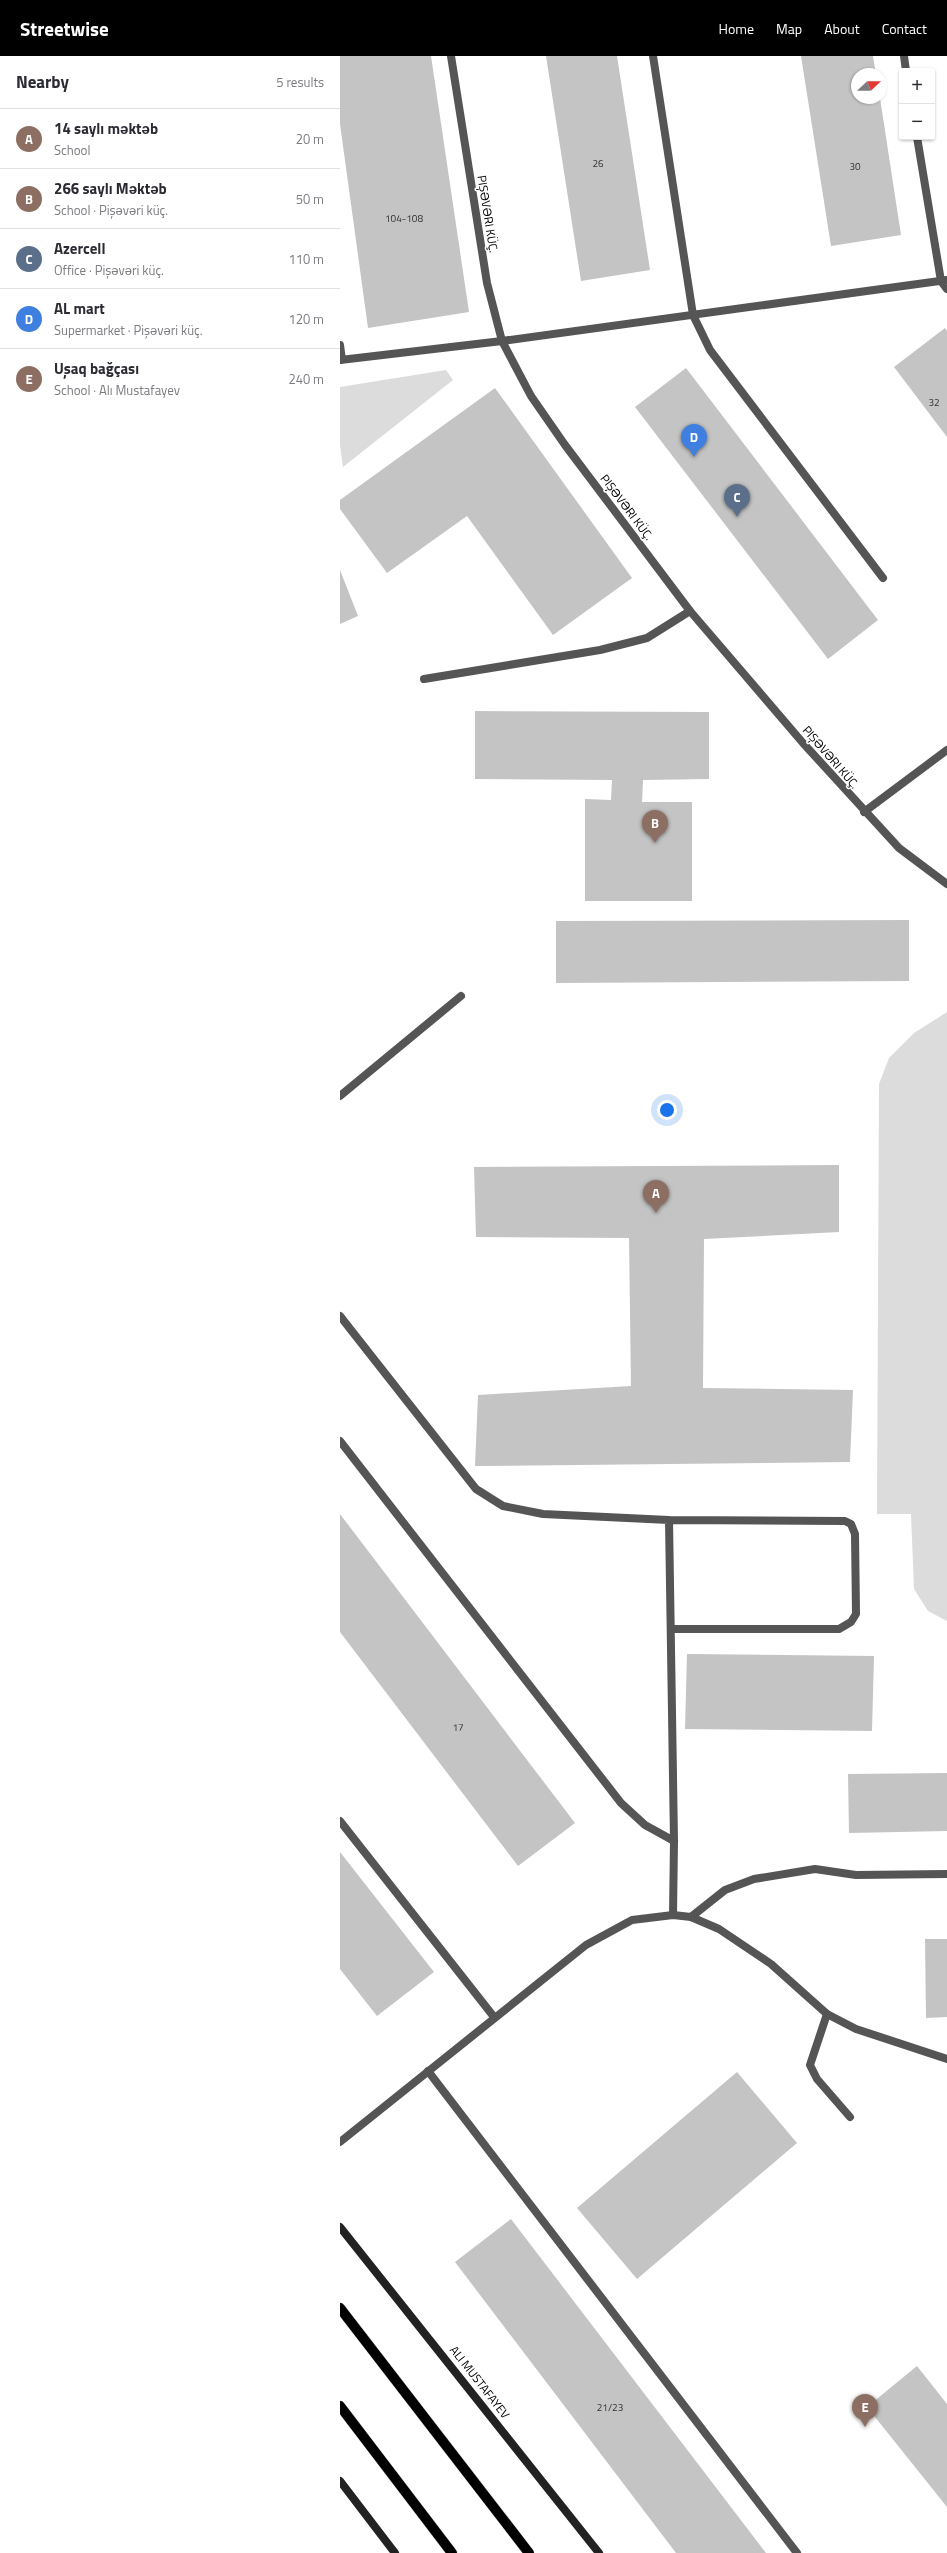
<!DOCTYPE html>
<html lang="en">
<head>
<meta charset="utf-8">
<style>
	body { margin:0; font-family:"Titillium Web",sans-serif; background:#f2f2f3; color:#2b2b33 }
	.controls { position:absolute; right:12px; top:12px; display:grid; overflow:hidden; border-radius:4px; box-shadow:0 1px 3px #0004 }
	.controls button { width:36px; height:36px; display:grid; place-items:center; padding:0; border:0; border-bottom:1px solid #e1e1e2; background:#fff; color:#2b2b33; font:20px sans-serif }
	.compass { position:absolute; left:511px; top:12px; width:36px; height:36px; border-radius:50%; background:#fff; box-shadow:0 1px 3px #0004; rotate:68deg }
	.you { position:absolute; left:327px; top:1054px; width:14px; height:14px; margin:-10px; border:3px solid #fff; border-radius:50%; background:#1a73e8; box-shadow:0 0 0 6px #1a73e833 }
	.badge { display:grid; place-items:center; width:26px; height:26px; border-radius:50%; background:#000; color:#fff; font-size:13px; font-weight:700 }
	.pin { position:absolute; translate:-50% -33px; filter:drop-shadow(0 1px 2px #0008) }
	.pin::after { content:''; position:absolute; top:21px; width:14px; height:12px; background:inherit; clip-path:polygon(0 0,100% 0,50% 100%) }
	.list { margin:0; padding:0; list-style:none }
	h2 { display:flex; justify-content:space-between; align-items:center; height:52px; margin:0; padding:0 16px; font-size:17px }
	h2 small { font-size:13px; font-weight:400; color:#7c7c81 }
	.list li { display:grid; grid-template-columns:26px 1fr auto; gap:12px; align-items:center; box-sizing:border-box; height:60px; padding:0 16px; border-top:1px solid #e1e1e2 }
	.list b { display:block; font-size:15px; white-space:nowrap }
	.list p { margin:0; font-size:13px; white-space:nowrap; color:#7c7c81 }
	.list em { font-size:13px; font-style:normal; color:#7c7c81 }
	.map { position:relative; flex:none; width:607px; height:2497px; overflow:hidden }
	header { display:flex; align-items:center; gap:24px; box-sizing:border-box; height:56px; padding:0 20px; background:#000; color:#fff }
	header strong { font-size:19px }
	nav { display:flex; gap:22px; margin-inline-start:auto; font-size:14px }
	main { display:flex }
	aside { flex:1; background:#fff }
	.map>svg:first-child { display:block }
</style>
</head>
<body>
<header>
<strong>Streetwise</strong>
<nav><a>Home</a><a>Map</a><a>About</a><a>Contact</a></nav>
</header>
<main>
<aside>
<h2>Nearby<small>5 results</small></h2>
<ul class="list">
<li><span class="badge" style="background:#8d6e63">A</span><div><b>14 saylı məktəb</b><p>School</p></div><em>20 m</em></li>
<li><span class="badge" style="background:#8d6e63">B</span><div><b>266 saylı Məktəb</b><p>School · Pişəvəri küç.</p></div><em>50 m</em></li>
<li><span class="badge" style="background:#5c6f8a">C</span><div><b>Azercell</b><p>Office · Pişəvəri küç.</p></div><em>110 m</em></li>
<li><span class="badge" style="background:#3f7fe0">D</span><div><b>AL mart</b><p>Supermarket · Pişəvəri küç.</p></div><em>120 m</em></li>
<li><span class="badge" style="background:#8d6e63">E</span><div><b>Uşaq bağçası</b><p>School · Alı Mustafayev</p></div><em>240 m</em></li>
</ul>
</aside>
<div class="map">
<svg width="607" height="2497" viewBox="0 0 607 2497">
	<rect width="100%" height="100%" fill="#fff"/>
	<path fill="#dcdcdc" d="M106,314L113,324L3,411L0,389V331Z
		M607,956V1565L588,1555L574,1533L571,1458H537L539,1028L549,1002L574,977Z"/>
	<path fill="#c4c4c4" d="M0,0H91L129,256L28,272L0,68Z
		M206,0H277L310,214L241,225Z
		M461,0H533L536,18H517V42H540L561,179L491,190Z
		M605,272L607,275V381L554,311Z
		M346,312L538,564L488,603L295,351Z
		M155,332L292,522L213,579L127,460L47,517L0,453V444Z
		M0,514L18,560L0,568Z
		M135,655L369,656V723L303,724L302,746H352V845H245V743L271,744L272,724L135,723Z
		M569,864V925L216,927V865Z
		M499,1109V1176L364,1183L363,1332L513,1334L510,1406L135,1410L138,1339L291,1330L289,1182L136,1181L134,1111Z
		M0,1458L235,1767L178,1810L0,1576Z
		M347,1598L534,1600L532,1675L345,1673Z
		M607,1717V1775L509,1777L508,1718Z
		M0,1796L94,1916L37,1960L0,1913Z
		M585,1883H607V1961L586,1962Z
		M397,2016L457,2087L297,2223L237,2152Z
		M171,2163L426,2497H336L115,2206Z
		M577,2310L607,2348V2451L527,2351Z"/>
	<g fill="none" stroke-linecap="round" stroke-linejoin="round">
		<g stroke="#dbdbdb" stroke-width="11">
			<path id="primary" d="M0,2252L189,2497
				M0,2350L112,2497"/>
		</g>
		<path stroke="#555" stroke-width="8" d="M313,0L353,259L370,294L543,522
			M564,0L566,15
			M577,81L601,225L607,233
			M0,289L2,304
			M0,304L162,285L607,224
			M84,623L260,594L307,582L350,555
			M524,756L607,694
			M0,1040L121,940
			M0,1260L136,1433L163,1450L203,1458L329,1464
			M0,1385L281,1747L305,1769L334,1785
			M331,1573H499L511,1566L516,1558L515,1478L511,1468L505,1465L329,1464L334,1785L333,1859
			M0,1765L154,1961
			M351,1861L385,1834L414,1823L475,1813L516,1819L607,1818
			M487,1958L470,2009L477,2023L510,2061
			M88,2015L457,2497"/>
		<path stroke="#555" stroke-width="8" d="M111,0L147,227L162,285L191,340L225,389L350,555L463,687L559,792L607,828
			M0,2086L246,1889L292,1864L333,1859L351,1861L379,1873L431,1908L487,1958L516,1973L607,2003"/>
		<path stroke="#222" stroke-width="8" d="M0,2171L259,2497
			M0,2425L55,2497"/>
		<use href="#primary" stroke="#000" stroke-width="10"/>
	</g>
	<g text-anchor="middle" dominant-baseline="central" stroke-width="3" stroke-linejoin="round" paint-order="stroke">
		<g font-size="10" fill="#313131">
			<text x="258" y="107">26</text>
			<text x="515" y="110">30</text>
			<text x="64" y="162">104-108</text>
			<text x="594" y="346">32</text>
			<text x="118" y="1671">17</text>
			<text x="270" y="2351">21/23</text>
		</g>
		<g font-size="12" fill="#000" stroke="#fff">
			<text transform="translate(148 158) rotate(81)">PIŞƏVƏRI KÜÇ.</text>
			<text transform="translate(287 451) rotate(53)">PIŞƏVƏRI KÜÇ.</text>
			<text transform="translate(491 701) rotate(49)">PIŞƏVƏRI KÜÇ.</text>
			<text transform="translate(140 2326) rotate(52)">ALI MUSTAFAYEV</text>
		</g>
	</g>
</svg>
<div class="controls">
<button>+</button>
<button>−</button>
</div>
<svg class="compass" viewBox="-18 -18 36 36"><path d="M0-13l5 13h-10z" fill="#e53935"/><path d="M0 13l5-13h-10z" fill="#7c7c81"/></svg>
<div class="you"></div>
<div class="pin badge" style="left:316px;top:1157px;background:#8d6e63">A</div>
<div class="pin badge" style="left:315px;top:787px;background:#8d6e63">B</div>
<div class="pin badge" style="left:397px;top:461px;background:#5c6f8a">C</div>
<div class="pin badge" style="left:354px;top:401px;background:#3f7fe0">D</div>
<div class="pin badge" style="left:525px;top:2371px;background:#8d6e63">E</div>
</div>
</main>
</body>
</html>
